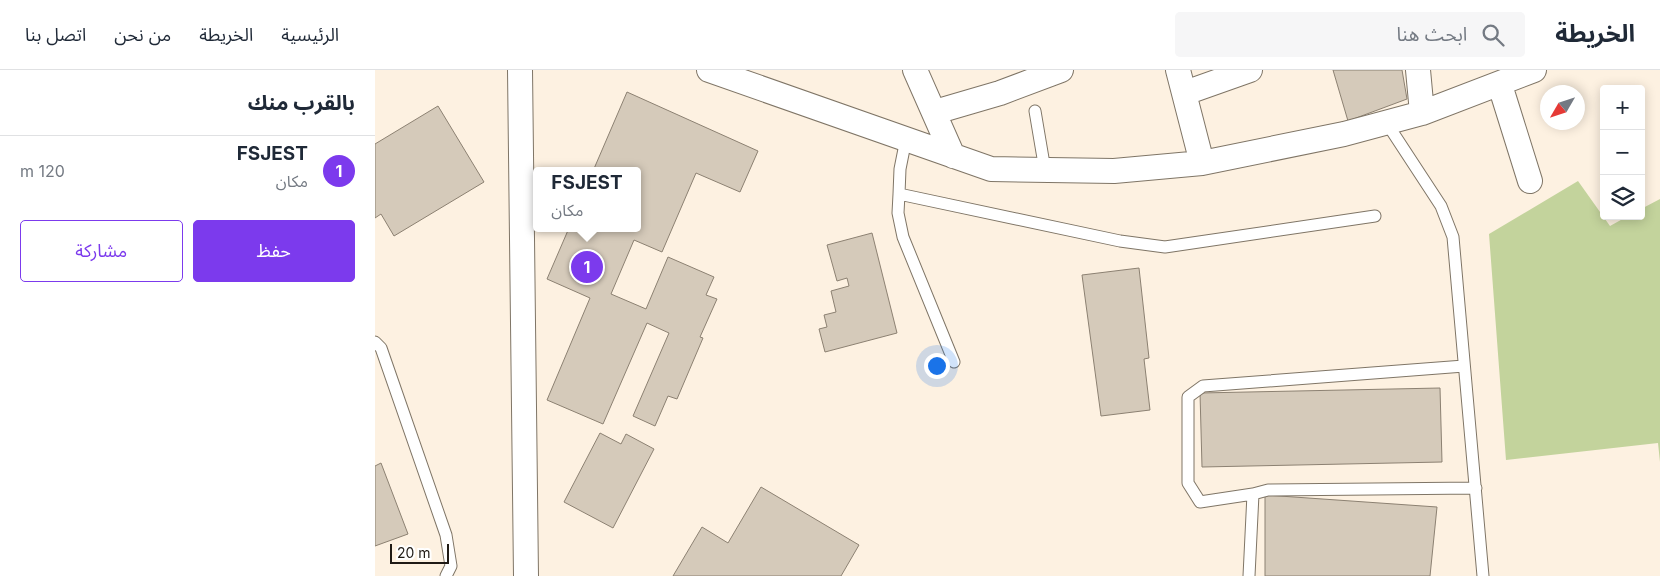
<!DOCTYPE html>
<html lang="ar">
<head>
<meta charset="utf-8">
<style>
	body { margin:0; font-family:Inter,"Noto Sans Arabic",sans-serif; background:#f6f6f7; color:#1f2937; direction:rtl }
	.controls { position:absolute; right:15px; top:15px; display:grid; overflow:hidden; border-radius:5px; box-shadow:0 2px 12px #0003 }
	.controls button { width:45px; height:45px; display:grid; place-items:center; padding:0; border:0; border-bottom:1px solid #e0e1e3; background:#fff; color:#1f2937; font:25px sans-serif }
	.compass { position:absolute; left:1165px; top:15px; width:45px; height:45px; border-radius:50%; background:#fff; box-shadow:0 2px 12px #0003; rotate:231deg }
	.scale { position:absolute; left:15px; bottom:12px; width:59px; box-sizing:border-box; padding-left:5px; border:2px solid #1f1a15; border-top:0; font-size:14px; line-height:18px; white-space:nowrap; color:#1f1a15; -webkit-text-stroke:4px #fff; paint-order:stroke }
	.you { position:absolute; left:561px; top:295px; width:18px; height:18px; margin:-12px; border:4px solid #fff; border-radius:50%; background:#1a73e8; box-shadow:0 0 0 8px #1a73e833 }
	.badge { display:grid; place-items:center; width:32px; height:32px; border-radius:50%; background:#7c3aed; color:#fff; font-size:16px; font-weight:700 }
	.pin { position:absolute; translate:-50% -50%; border:2px solid #fff; box-shadow:0 1px 5px #0006 }
	.popup { position:absolute; left:158px; top:97px; width:108px; height:65px; box-sizing:border-box; display:grid; place-content:center; border-radius:5px; background:#fff; filter:drop-shadow(0 1px 4px #0005); font-size:16px; white-space:nowrap; color:#747a83 }
	.popup b { font-size:19px; color:#1f2937 }
	.popup::after { content:''; position:absolute; left:50%; top:100%; margin-left:-10px; border:10px solid transparent; border-top-color:#fff }
	.list { margin:0; padding:0; list-style:none }
	h2 { display:flex; justify-content:space-between; align-items:center; height:65px; margin:0; padding:0 20px; font-size:21px }
	h2 small { font-size:16px; font-weight:400; color:#747a83 }
	.list li { display:grid; grid-template-columns:32px 1fr auto; gap:15px; align-items:center; box-sizing:border-box; height:70px; padding:0 20px; border-top:1px solid #e0e1e3 }
	.list b { display:block; font-size:19px; white-space:nowrap }
	.list p { margin:0; font-size:16px; white-space:nowrap; color:#747a83 }
	.list em { font-size:16px; font-style:normal; color:#747a83 }
	.actions { display:flex; gap:10px; padding:15px 20px }
	.actions a { flex:1; padding:11px 0; border:1px solid #7c3aed; border-radius:5px; text-align:center; font-size:18px; color:#7c3aed }
	.actions .main { background:#7c3aed; color:#fff }
	.icon { flex:none; width:28px; height:28px; fill:none; stroke:currentColor; stroke-width:2; stroke-linecap:round; stroke-linejoin:round }
	.map { position:relative; flex:none; width:1285px; height:506px; overflow:hidden; direction:ltr }
	header { display:flex; align-items:center; gap:30px; box-sizing:border-box; height:70px; padding:0 25px; background:#fff; border-bottom:1px solid #e0e1e3 }
	header strong { font-size:24px }
	nav { display:flex; gap:28px; margin-inline-start:auto; font-size:18px }
	.search { width:350px; height:45px; background:#f6f6f7; display:flex; align-items:center; gap:12px; box-sizing:border-box; padding:0 18px; border-radius:5px; color:#747a83; font-size:19px }
	main { display:flex }
	aside { flex:1; background:#fff }
	.map>svg:first-child { display:block }
</style>
</head>
<body>
<header>
<strong>الخريطة</strong>
<div class="search"><svg class="icon" aria-label="search" viewBox="0 0 24 24"><circle cx="10" cy="10" r="6"/><path d="M15 15l6 6"/></svg>ابحث هنا</div>
<nav><a>الرئيسية</a><a>الخريطة</a><a>من نحن</a><a>اتصل بنا</a></nav>
</header>
<main>
<div class="map">
<svg width="1285" height="506" viewBox="0 0 1285 506">
	<rect width="100%" height="100%" fill="#fdf1e1"/>
	<path fill="#c3d39c" d="M1203,111L1235,156L1253,146H1266V139L1285,129V392L1283,373L1131,390L1114,164Z"/>
	<path fill="#d5caba" stroke="#8c8172" d="M958,0H1027L1032,29L973,51Z
		M252,22L383,81L365,122L321,103L287,182L259,170L236,224L271,239L293,187L339,207L331,225L342,229L325,267L328,268L302,329L293,326L280,356L258,346L294,263L272,253L228,354L172,330L215,228L172,209L194,158H262V101H218Z
		M63,36L109,112L19,166L6,144L0,148V74Z
		M497,163L522,263L450,282L444,259L452,257L449,245L461,242L456,221L474,216L472,208L462,211L452,175Z
		M764,198L774,288L769,289L775,340L726,346L707,205Z
		M1065,318L1067,392L827,397L825,323Z
		M225,363L246,374L251,364L279,379L238,458L189,432Z
		M6,393L33,464L0,476V396Z
		M386,417L484,475L466,506H298L327,457L353,473Z
		M890,425L1062,437L1055,506H890Z"/>
	<g fill="none" stroke-linecap="round" stroke-linejoin="round">
		<g stroke="#7f7566" stroke-width="13">
			<path id="lane" d="M660,41L670,100
				M1011,52L1066,136L1078,167L1108,506
				M531,69L525,99L524,124L523,143L528,167L579,292
				M524,124L745,171L790,177L1000,146
				M0,272L6,278L71,465L76,496L71,506
				M878,424L825,432L813,413V327L828,316L1089,296
				M874,506L878,424L893,420L1101,418"/>
		</g>
		<g stroke="#7f7566" stroke-width="26">
			<path id="street" d="M145,0L151,506
				M334,0L616,99L739,101L827,93L969,64L1047,43L1159,0
				M540,0L578,86
				M803,0L827,93
				M1043,0L1047,43
				M1125,15L1155,111
				M810,23L875,0
				M560,42L625,23L686,0"/>
		</g>
		<use href="#lane" stroke="#fff" stroke-width="11"/>
		<use href="#street" stroke="#fff" stroke-width="24"/>
	</g>
</svg>
<div class="controls">
<button>+</button>
<button>−</button>
<button><svg class="icon" aria-label="layers" viewBox="0 0 24 24"><path d="M12 4l9 5-9 5-9-5zM3 14l9 5 9-5"/></svg></button>
</div>
<svg class="compass" viewBox="-18 -18 36 36"><path d="M0-13l5 13h-10z" fill="#e53935"/><path d="M0 13l5-13h-10z" fill="#747a83"/></svg>
<div class="scale">20 m</div>
<div class="you"></div>
<div class="pin badge" style="left:212px;top:197px">1</div>
<div class="popup"><b>FSJEST</b>مكان</div>
</div>
<aside>
<h2>بالقرب منك<small></small></h2>
<ul class="list">
<li><span class="badge">1</span><div><b>FSJEST</b><p>مكان</p></div><em>120 m</em></li>
</ul>
<div class="actions"><a class="main">حفظ</a><a>مشاركة</a></div>
</aside>
</main>
</body>
</html>
